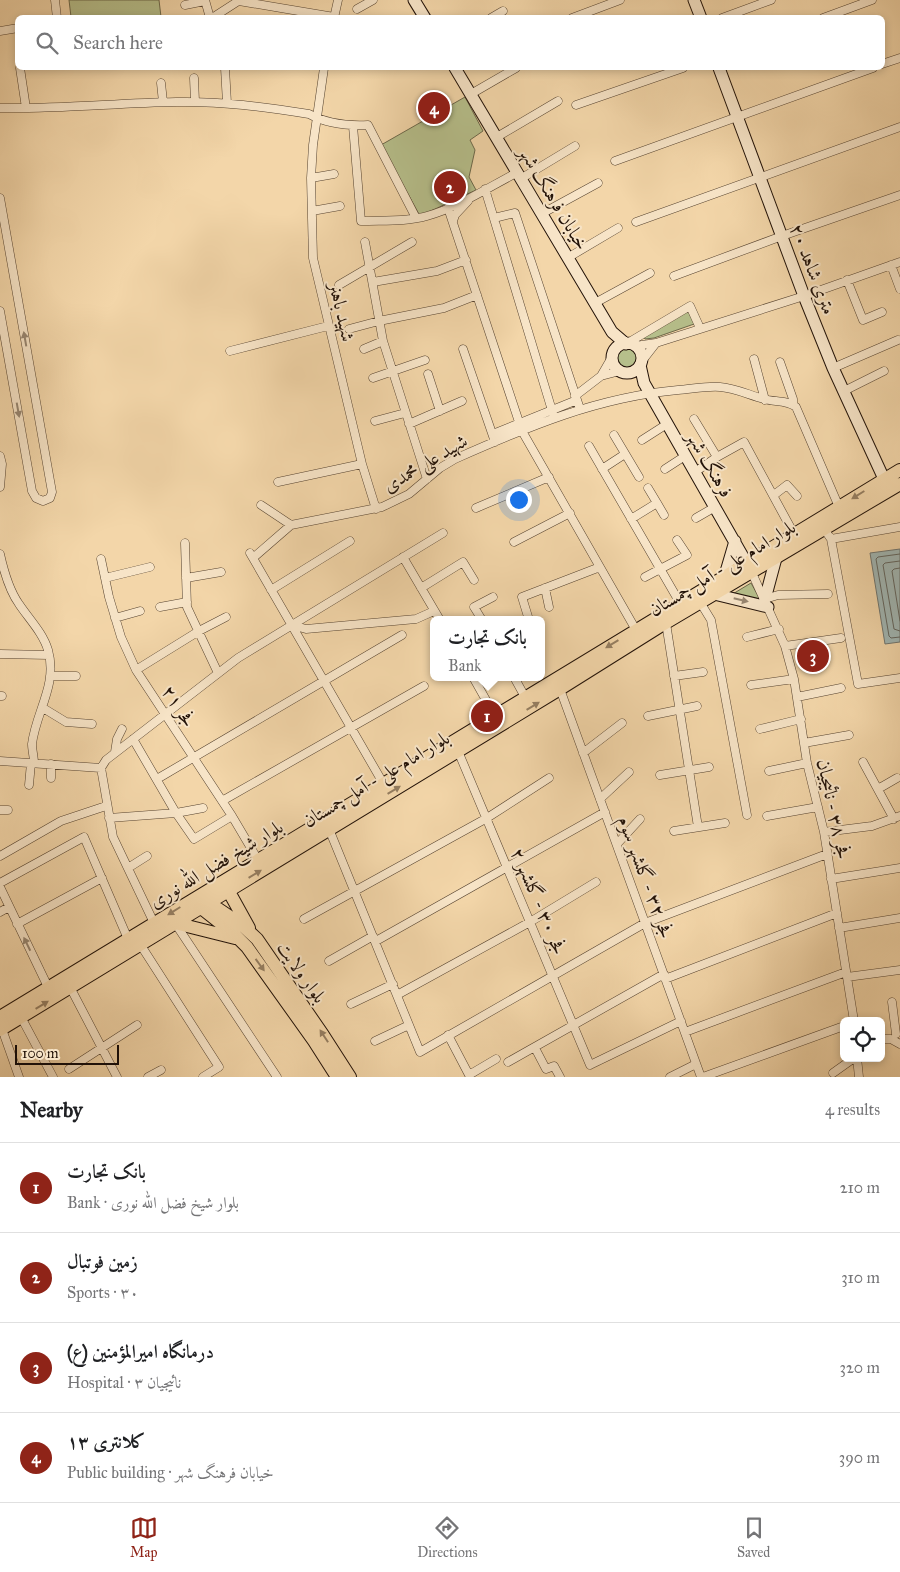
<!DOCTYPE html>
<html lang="en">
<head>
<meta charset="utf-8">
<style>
	body { margin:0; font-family:"IM FELL Great Primer",Amiri,serif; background:#f6f6f6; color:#202124 }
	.controls { position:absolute; right:15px; bottom:15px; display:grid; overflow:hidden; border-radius:8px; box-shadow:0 2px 8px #0003 }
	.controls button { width:45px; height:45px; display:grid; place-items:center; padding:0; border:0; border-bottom:1px solid #e0e0e0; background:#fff; color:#202124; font:25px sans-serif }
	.scale { position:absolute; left:15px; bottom:12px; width:104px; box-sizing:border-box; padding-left:5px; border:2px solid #221208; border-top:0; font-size:14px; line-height:18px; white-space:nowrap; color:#221208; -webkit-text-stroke:4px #f7e4c7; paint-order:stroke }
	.you { position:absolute; left:518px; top:499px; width:18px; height:18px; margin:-12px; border:4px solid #fff; border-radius:50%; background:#1a73e8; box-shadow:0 0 0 8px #1a73e833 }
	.badge { display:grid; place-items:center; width:32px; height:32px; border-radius:50%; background:#8f2418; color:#fff; font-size:16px; font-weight:700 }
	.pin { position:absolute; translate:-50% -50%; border:2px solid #fff; box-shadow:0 1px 5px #0006 }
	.popup { position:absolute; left:430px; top:616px; width:115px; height:65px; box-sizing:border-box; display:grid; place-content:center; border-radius:8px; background:#fff; filter:drop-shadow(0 1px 4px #0005); font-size:16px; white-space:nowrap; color:#757577 }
	.popup b { font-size:19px; color:#202124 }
	.popup::after { content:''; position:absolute; left:50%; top:100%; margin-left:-10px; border:10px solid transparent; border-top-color:#fff }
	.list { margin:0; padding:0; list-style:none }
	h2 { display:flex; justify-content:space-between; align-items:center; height:65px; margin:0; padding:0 20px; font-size:21px }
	h2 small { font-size:16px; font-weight:400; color:#757577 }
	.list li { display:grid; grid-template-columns:32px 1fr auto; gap:15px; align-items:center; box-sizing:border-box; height:90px; padding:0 20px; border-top:1px solid #e0e0e0 }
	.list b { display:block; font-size:19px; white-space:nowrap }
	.list p { margin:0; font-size:16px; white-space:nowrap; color:#757577 }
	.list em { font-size:16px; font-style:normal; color:#757577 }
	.icon { flex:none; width:28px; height:28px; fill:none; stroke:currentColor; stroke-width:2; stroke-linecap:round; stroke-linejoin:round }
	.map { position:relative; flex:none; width:900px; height:1077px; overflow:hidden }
	.search { position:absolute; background:#fff; box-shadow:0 2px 8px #0003; left:15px; right:15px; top:15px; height:55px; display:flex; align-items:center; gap:12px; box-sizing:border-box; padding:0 18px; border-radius:8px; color:#757577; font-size:19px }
	.sheet { height:425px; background:#fff }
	nav { display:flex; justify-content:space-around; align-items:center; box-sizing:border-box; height:70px; border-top:1px solid #e0e0e0; background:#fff; font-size:14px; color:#757577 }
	nav a { display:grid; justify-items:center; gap:2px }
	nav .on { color:#8f2418 }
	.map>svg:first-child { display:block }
</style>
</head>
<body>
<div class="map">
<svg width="900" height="1077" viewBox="0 0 900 1077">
	<rect width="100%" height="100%" fill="#f3d6a9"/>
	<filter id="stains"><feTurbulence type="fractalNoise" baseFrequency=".004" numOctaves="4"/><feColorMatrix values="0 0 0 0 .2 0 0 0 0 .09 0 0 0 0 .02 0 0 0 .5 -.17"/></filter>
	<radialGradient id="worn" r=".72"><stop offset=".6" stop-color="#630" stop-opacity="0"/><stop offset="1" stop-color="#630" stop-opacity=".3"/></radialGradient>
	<path fill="#b6bf8b" stroke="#6c684a" d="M69,0H159L161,17H71Z
		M465,97L483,131L470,140L475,150L469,177L476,190L420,216L381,145Z
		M690,307L697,323L654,338L645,339L642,335Z
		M613 358a14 14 0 1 1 28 0a14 14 0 1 1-28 0Z
		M751,583L762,603L731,595Z"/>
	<path fill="#a0b6b4" stroke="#6e746f" d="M900,549V642L885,644L870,553Z"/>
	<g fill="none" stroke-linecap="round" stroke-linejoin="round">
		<path stroke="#61645e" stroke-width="1" d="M900,554L878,557L876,559L889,636L891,638L900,637
			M900,561L885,563L883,565L894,629L900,631
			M900,568L894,569L892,571L900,621"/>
		<g stroke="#564330" stroke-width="9">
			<path id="street" d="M55,0L57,18
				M205,0L210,18
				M239,1L334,17
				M185,5L205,1
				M357,9L373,0
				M212,18L240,0
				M334,18L338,0
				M491,18L503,11
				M572,18L620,0
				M722,18L771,0
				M823,18L872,0
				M0,31L18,28
				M882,64L900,58
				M20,68L26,108
				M225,68L227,103
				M324,68L313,145L311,178L313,258L362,464L376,509
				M194,78L195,102
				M161,83L163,102
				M471,94L516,68
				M576,105L683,68
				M0,108C59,109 117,103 176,102C221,101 265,107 309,114C327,124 347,126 368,125L416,218
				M353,126L361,221C382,220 406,222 427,216C459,207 489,187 518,172
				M497,137L558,101
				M615,161L873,68
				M311,178L334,174
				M522,178L575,146
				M485,189L554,417
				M0,198L52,492L50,498L43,501L36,498L32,491L0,311
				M448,208L522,431L636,630
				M312,211L340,206
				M543,213L598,183
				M494,218L515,213L580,409
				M453,221L455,215L468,201
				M636,222L900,127
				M365,242L383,341L427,479
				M569,257L618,228
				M891,265L900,289
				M674,276L782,236L900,195
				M847,280L863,320L882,312
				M373,282L437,271L466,260
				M339,285L412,242
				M595,303L650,273
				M349,329L379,321L444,308L477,295
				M626,344L690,306L700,328
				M635,346L656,343
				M364,349L383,341
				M463,349L495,442
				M230,351L328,326
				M754,359L765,400
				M642,361L656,343L804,296L900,262
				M780,362L793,399V404
				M833,368L898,340
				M428,374L440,411
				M601,376L620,371
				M373,378L425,360
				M844,391L884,371
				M575,396L601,376L612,357
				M694,419L717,457
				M375,421L405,413
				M409,424L462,401
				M493,434L577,400
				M614,435L639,477
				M642,440L667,424
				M589,446L680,603
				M0,456L2,464L0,487
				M602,469L625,454
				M665,469L685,456
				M695,472L717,457L744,442L794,534
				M278,482L362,464
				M648,488L657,503
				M774,495L787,485L797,496
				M261,505L291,525
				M476,508L549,477
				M696,518L715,507
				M631,519L657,503L664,515
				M824,529L831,539L858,684L900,678
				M831,539L900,527
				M514,542L570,513
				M185,543L187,607L218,673
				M250,553L383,783
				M0,554C4,572 9,590 19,604C29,619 43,633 48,650C58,685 36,711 32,744C32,750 34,757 34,763
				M403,557L440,620
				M253,558L291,525L382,507L409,494L440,468L455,459C527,427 598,397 678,390C692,389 706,386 720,387C735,388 749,395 764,399C774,402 788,400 796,407L839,507
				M101,559L109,597L121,637L136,670L232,816L258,860
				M752,573L785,646L794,679L807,763L824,832L854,1021
				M645,577L687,555L677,540
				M105,578L150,567
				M186,578L221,572
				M421,588L463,562L474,580
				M545,588L549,607
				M271,590L350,541
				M765,599L778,595L828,594
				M700,602L711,620L747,815
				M160,607L187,602
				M115,618L140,611
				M482,620L474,607L493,597
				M529,620L522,597L600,567
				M666,623L698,827
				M292,625L306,629L416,619L434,611
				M747,637L779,629
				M785,646L841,638
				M0,654L49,655
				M136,670L199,631L226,617
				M50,676H76
				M674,676L703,672
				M473,677L495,716
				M514,677L525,697
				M751,685L794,679
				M560,689L701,1077
				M0,696H2
				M797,697L841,688
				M43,708L66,722L92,724
				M648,716L697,706
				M760,729L801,719
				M133,739L176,813L194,839L232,816
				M804,743L849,735
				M458,751L590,1065L681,1021
				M115,752L117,739L122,729
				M583,753L622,723
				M0,761L101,768
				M863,762L894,819
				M101,768L106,760L238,658L443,533
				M101,768L113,837L154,923
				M769,771L807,763
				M660,775L709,767
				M51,778V764
				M157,779L402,635
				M29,785L31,763
				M878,789L897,778
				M600,799L629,772
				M222,801L424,686
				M0,810H8
				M767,816L818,807
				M109,818L176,813L203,808
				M329,829L420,1052L645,923L827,854
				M674,831L725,823
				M824,832L872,826L900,816
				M617,844L640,819
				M0,856L61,821L106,806
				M128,868L147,856
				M831,879L900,868
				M0,883L84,837L128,939
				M0,887L48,987
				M0,912L9,907
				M304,919L487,818L549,778
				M175,923L277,1077
				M17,924L102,878
				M839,928L900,918
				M376,941L605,812
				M140,944L219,1067L203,1077
				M329,961L373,936
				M847,977L900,970
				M665,979L837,913
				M70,987L117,1077
				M397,995L530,922L596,882
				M892,1002L896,1034
				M351,1004L393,984
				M21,1017L53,1077
				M2,1029L19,1077
				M685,1032L846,972
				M448,1035L469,1075L496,1059
				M881,1039H891L900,1044
				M375,1041L409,1025
				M535,1048L546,1069L554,1066L560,1077
				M857,1058L859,1077
				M508,1062L664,974
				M69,1069L137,1025
				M833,1073L854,1058
				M148,1077L161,1070
				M670,1077L696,1064
				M703,1077L844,1026"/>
		</g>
		<g stroke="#221208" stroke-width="13">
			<path id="secondary" d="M414,0L425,18
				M694,0L701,18
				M455,68L612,332L626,344
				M719,68L804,296L833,368L884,479
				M612 358a15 15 0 1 1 30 0a15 15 0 1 1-30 0Z
				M640,365L644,383L746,562
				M725,575L735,541
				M714,594L768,607
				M765,599L776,558"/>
		</g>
		<g stroke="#221208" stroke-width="14">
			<path id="primary" d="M228,890L249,928
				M204,896L208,902L242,925L257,939L323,1035L350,1077
				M196,901L200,907L233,933L247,947L314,1041L337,1077
				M175,923L235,938
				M0,1017L900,470
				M0,1030L560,689L662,625L900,484"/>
		</g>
		<use href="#street" stroke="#f7e4c7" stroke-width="8"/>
		<use href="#secondary" stroke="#f7e4c7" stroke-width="11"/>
		<use href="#primary" stroke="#f3d6a9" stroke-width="12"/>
	</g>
	<defs><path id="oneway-solid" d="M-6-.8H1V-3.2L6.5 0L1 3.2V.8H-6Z" transform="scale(1.25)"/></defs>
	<g fill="#978671">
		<use href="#oneway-solid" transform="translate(25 339) rotate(-100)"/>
		<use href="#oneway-solid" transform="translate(18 410) rotate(80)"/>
		<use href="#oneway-solid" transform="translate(741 600) rotate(13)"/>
		<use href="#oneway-solid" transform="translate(27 944) rotate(-116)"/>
	</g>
	<g fill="#957e61">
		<use href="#oneway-solid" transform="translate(858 495) rotate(148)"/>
		<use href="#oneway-solid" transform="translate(612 644) rotate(149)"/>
		<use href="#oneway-solid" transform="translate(533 706) rotate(-31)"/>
		<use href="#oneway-solid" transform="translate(394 790) rotate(-31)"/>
		<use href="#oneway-solid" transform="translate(255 874) rotate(-31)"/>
		<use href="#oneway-solid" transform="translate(174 911) rotate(148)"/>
		<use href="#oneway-solid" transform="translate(260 965) rotate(54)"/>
		<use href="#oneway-solid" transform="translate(42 1005) rotate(-31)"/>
		<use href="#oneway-solid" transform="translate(324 1036) rotate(-123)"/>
	</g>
	<g text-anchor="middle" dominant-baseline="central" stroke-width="4" stroke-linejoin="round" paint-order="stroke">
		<g font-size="19" fill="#221208" stroke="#f7e4c7">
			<text transform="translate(554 198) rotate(59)">خیابان فرهنگ شهر</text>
			<text transform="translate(813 269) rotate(69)">۲۰ متری شاهد</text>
			<text transform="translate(342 312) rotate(77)">شهید باهنر</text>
			<text transform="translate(425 463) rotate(-31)">شهید علی محمدی</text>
			<text transform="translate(710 464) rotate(60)">فرهنگ شهر</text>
			<text transform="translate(722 568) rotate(-31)">بلوار امام علی - آمل چمستان</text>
			<text transform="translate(179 706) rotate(57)">فجر ۲۱</text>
			<text transform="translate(376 779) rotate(-31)">بلوار امام علی - آمل چمستان</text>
			<text transform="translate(834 809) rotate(78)">فجر ۳۸ - نائیجیان</text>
			<text transform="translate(216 864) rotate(-31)">بلوار شیخ فضل الله نوری</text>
			<text transform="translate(646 877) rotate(70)">فجر ۳۲ - گلشهر سوم</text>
			<text transform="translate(539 901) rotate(67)">فجر ۳۰ - گلشهر ۲</text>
			<text transform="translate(302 972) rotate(55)">بلوار ولایت</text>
		</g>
	</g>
	<rect width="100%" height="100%" filter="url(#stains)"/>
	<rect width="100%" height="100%" fill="url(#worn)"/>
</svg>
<div class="controls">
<button><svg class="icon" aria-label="locate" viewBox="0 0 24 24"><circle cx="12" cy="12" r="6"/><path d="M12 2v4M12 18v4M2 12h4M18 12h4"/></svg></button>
</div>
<div class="scale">100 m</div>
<div class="you"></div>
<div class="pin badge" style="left:487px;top:716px">1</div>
<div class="popup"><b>بانک تجارت</b>Bank</div>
<div class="pin badge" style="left:450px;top:187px">2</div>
<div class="pin badge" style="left:813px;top:656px">3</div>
<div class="pin badge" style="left:434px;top:108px">4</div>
<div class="search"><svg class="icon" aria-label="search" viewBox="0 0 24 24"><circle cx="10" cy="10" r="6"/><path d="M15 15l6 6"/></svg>Search here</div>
</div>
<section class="sheet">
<h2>Nearby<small>4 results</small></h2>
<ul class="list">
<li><span class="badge">1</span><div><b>بانک تجارت</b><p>Bank · بلوار شیخ فضل الله نوری</p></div><em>210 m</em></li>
<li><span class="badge">2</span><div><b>زمین فوتبال</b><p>Sports · ۳۰</p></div><em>310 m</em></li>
<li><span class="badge">3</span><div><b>درمانگاه امیرالمؤمنین (ع)</b><p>Hospital · نائیجیان ۳</p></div><em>320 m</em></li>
<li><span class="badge">4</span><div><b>کلانتری ۱۳</b><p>Public building · خیابان فرهنگ شهر</p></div><em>390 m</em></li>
</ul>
</section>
<nav>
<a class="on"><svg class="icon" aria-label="map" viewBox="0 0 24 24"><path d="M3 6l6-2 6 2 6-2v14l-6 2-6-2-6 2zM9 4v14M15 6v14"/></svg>Map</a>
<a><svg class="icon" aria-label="directions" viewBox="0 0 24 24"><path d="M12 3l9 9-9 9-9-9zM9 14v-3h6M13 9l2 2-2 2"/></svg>Directions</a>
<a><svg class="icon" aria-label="saved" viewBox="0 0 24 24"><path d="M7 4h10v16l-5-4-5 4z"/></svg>Saved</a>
</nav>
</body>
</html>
